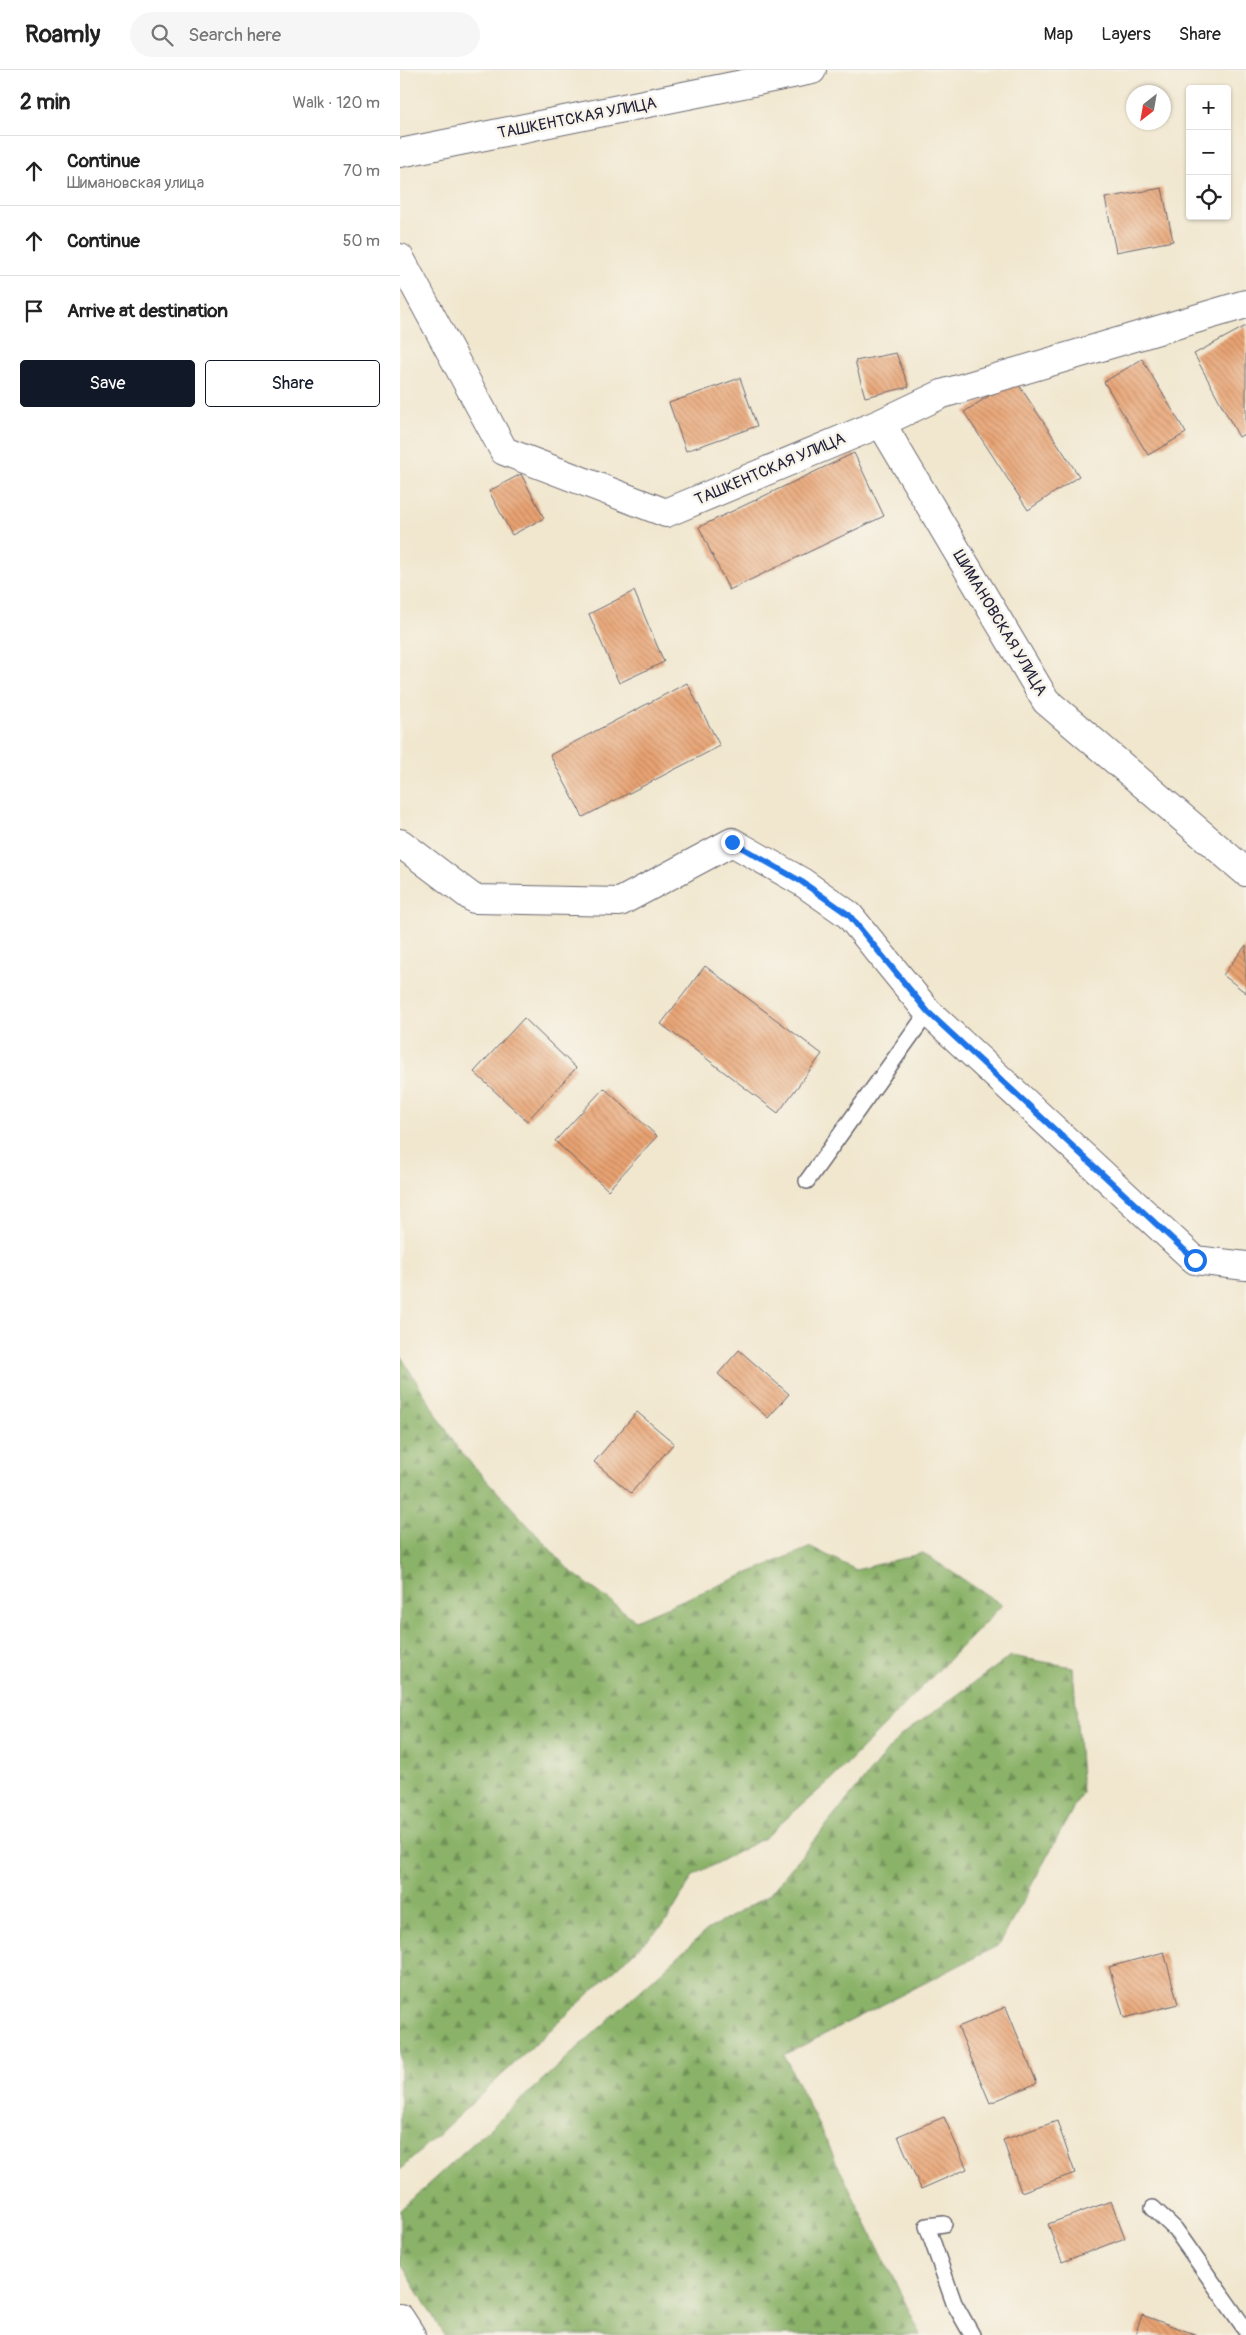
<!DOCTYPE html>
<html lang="en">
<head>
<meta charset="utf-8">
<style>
	body { margin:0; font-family:Pangolin,sans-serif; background:#f6f6f6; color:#222 }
	.controls { position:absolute; right:15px; top:15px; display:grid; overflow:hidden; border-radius:5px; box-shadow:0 1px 4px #0004 }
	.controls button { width:45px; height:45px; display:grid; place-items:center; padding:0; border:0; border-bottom:1px solid #e0e0e0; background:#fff; color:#222; font:25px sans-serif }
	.compass { position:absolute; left:726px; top:15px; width:45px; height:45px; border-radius:50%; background:#fff; box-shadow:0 1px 4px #0004; rotate:211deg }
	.stop { position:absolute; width:15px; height:15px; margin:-11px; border:4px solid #1a73e8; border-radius:50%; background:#fff }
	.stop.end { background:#1a73e8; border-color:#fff; box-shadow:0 1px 5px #0008 }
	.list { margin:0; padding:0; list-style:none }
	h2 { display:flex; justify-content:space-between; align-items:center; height:65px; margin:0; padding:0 20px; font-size:21px }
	h2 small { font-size:16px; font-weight:400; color:#767676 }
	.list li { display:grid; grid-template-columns:32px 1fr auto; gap:15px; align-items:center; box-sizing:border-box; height:70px; padding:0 20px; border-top:1px solid #e0e0e0 }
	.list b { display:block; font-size:19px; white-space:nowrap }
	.list p { margin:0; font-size:16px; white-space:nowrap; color:#767676 }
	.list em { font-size:16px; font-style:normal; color:#767676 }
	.actions { display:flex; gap:10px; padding:15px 20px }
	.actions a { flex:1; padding:11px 0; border:1px solid #111827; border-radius:5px; text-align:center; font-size:18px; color:#111827 }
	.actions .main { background:#111827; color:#fff }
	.icon { flex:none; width:28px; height:28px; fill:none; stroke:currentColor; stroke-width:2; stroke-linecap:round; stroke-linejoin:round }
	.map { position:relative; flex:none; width:846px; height:2265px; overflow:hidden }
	header { display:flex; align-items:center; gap:30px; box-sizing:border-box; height:70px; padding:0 25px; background:#fff; border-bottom:1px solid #e0e0e0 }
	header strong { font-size:24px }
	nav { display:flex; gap:28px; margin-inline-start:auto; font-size:18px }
	.search { width:350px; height:45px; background:#f6f6f6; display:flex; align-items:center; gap:12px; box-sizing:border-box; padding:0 18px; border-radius:28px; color:#767676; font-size:19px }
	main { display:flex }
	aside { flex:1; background:#fff }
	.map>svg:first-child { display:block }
</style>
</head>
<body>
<header>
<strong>Roamly</strong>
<div class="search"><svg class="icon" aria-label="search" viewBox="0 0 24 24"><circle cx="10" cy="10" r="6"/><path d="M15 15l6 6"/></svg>Search here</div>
<nav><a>Map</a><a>Layers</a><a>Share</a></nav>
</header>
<main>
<aside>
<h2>2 min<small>Walk · 120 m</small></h2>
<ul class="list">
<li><svg class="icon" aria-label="ahead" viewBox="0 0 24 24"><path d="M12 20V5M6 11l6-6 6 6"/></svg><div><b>Continue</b><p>Шимановская улица</p></div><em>70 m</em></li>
<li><svg class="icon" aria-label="ahead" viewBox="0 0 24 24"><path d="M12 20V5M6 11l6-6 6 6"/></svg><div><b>Continue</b></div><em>50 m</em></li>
<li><svg class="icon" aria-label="arrive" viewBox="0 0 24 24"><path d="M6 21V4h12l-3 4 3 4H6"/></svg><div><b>Arrive at destination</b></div></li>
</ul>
<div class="actions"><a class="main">Save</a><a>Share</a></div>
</aside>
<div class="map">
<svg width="846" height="2265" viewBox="0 0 846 2265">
	<defs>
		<pattern id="forest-firs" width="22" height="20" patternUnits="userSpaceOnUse" patternTransform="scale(1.25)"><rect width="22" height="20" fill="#8ab268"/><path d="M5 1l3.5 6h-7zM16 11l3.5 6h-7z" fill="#709057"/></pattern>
		<pattern id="building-back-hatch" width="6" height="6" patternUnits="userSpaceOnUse" patternTransform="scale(1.25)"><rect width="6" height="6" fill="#e9a372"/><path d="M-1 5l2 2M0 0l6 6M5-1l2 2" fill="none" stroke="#bc845f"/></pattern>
	</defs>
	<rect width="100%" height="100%" fill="#f7f3e8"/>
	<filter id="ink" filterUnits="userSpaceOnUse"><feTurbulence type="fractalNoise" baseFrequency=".02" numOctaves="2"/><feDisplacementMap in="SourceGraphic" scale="10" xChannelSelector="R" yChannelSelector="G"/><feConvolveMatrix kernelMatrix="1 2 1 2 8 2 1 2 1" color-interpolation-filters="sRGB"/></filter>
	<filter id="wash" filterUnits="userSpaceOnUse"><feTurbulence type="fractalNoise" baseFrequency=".0096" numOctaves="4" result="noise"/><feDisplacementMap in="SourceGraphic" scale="20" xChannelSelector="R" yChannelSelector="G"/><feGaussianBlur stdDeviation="1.12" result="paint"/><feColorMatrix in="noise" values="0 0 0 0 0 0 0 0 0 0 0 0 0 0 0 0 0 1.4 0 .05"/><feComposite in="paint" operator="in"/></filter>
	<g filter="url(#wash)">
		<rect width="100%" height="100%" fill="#f1e7cf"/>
		<path fill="url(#forest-firs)" stroke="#566a52" d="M0,1285L58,1379L169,1500L235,1550L411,1477L456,1500L523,1483L602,1535L434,1707L364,1768L294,1805L266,1852L0,2100Z
			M611,1586L673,1597L682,1722L599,1875L384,1985L521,2265H44L0,2192V2140L307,1860L369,1825L499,1667Z"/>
		<g id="blocks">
			<path fill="url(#building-back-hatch)" d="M762,118L773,171L716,182L705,128Z
				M846,256V363L839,367L794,284Z
				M496,283L509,317L465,327L455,291Z
				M742,289L786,363L748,385L704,312Z
				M340,308L357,356L286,381L269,333Z
				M615,309L679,406L628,440L564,342Z
				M454,383L484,446L329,520L299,457Z
				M121,404L144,448L112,465L89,421Z
				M234,521L264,592L219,613L189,544Z
				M287,613L320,676L183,747L150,685Z
				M846,875V923L823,905Z
				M305,896L422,984L378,1043L261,954Z
				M124,948L176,998L127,1051L74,1002Z
				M204,1018L257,1066L208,1120L155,1071Z
				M339,1280L389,1324L368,1348L318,1304Z
				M237,1342L274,1373L231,1423L194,1392Z
				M764,1882L778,1934L724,1948L709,1897Z
				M606,1937L637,2013L590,2033L558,1957Z
				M544,2047L567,2099L521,2119L498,2066Z
				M657,2051L675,2103L621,2122L603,2070Z
				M711,2131L725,2168L662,2192L648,2154Z
				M742,2245L797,2265H735Z"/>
		</g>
	</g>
	<g filter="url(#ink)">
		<use href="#blocks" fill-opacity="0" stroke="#6a676f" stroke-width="1"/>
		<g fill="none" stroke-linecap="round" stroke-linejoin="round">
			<g stroke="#6a676f" stroke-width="18">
				<path id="service" d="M407,1111L528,942
					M753,2138L775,2159L846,2260
					M544,2154L527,2156L554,2233L572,2265"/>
			</g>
			<g stroke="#6a676f" stroke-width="30">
				<path id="minor" d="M0,83L412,0
					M0,188L104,381L266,443L481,353L542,324L846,234
					M481,353L646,631L846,802
					M0,773L74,829L220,832L332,772L402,812L449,845L528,942L795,1190L846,1196
					M0,2248L11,2265"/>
			</g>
			<use href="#service" stroke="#fff" stroke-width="15"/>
			<use href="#minor" stroke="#fff" stroke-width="28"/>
		</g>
	</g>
	<g fill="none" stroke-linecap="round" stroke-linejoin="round" filter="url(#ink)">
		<path stroke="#1a73e8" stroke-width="6" d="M332,772L402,812L449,845L528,942L795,1190"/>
	</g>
	<g text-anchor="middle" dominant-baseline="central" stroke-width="5" stroke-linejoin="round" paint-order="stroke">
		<g font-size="16" fill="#22223b" stroke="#f7f3e8">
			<text transform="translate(177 48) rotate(-11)">ТАШКЕНТСКАЯ УЛИЦА</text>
			<text transform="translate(370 399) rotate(-23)">ТАШКЕНТСКАЯ УЛИЦА</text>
			<text transform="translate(600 553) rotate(59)">ШИМАНОВСКАЯ УЛИЦА</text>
		</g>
	</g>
</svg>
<div class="controls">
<button>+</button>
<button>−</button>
<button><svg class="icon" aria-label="locate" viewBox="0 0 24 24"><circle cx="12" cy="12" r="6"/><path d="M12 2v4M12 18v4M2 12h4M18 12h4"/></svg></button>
</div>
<svg class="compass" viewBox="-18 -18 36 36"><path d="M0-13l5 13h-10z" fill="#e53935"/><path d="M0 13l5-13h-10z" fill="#767676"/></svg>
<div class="stop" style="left:795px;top:1190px"></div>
<div class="stop end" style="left:332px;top:772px"></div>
</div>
</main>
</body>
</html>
